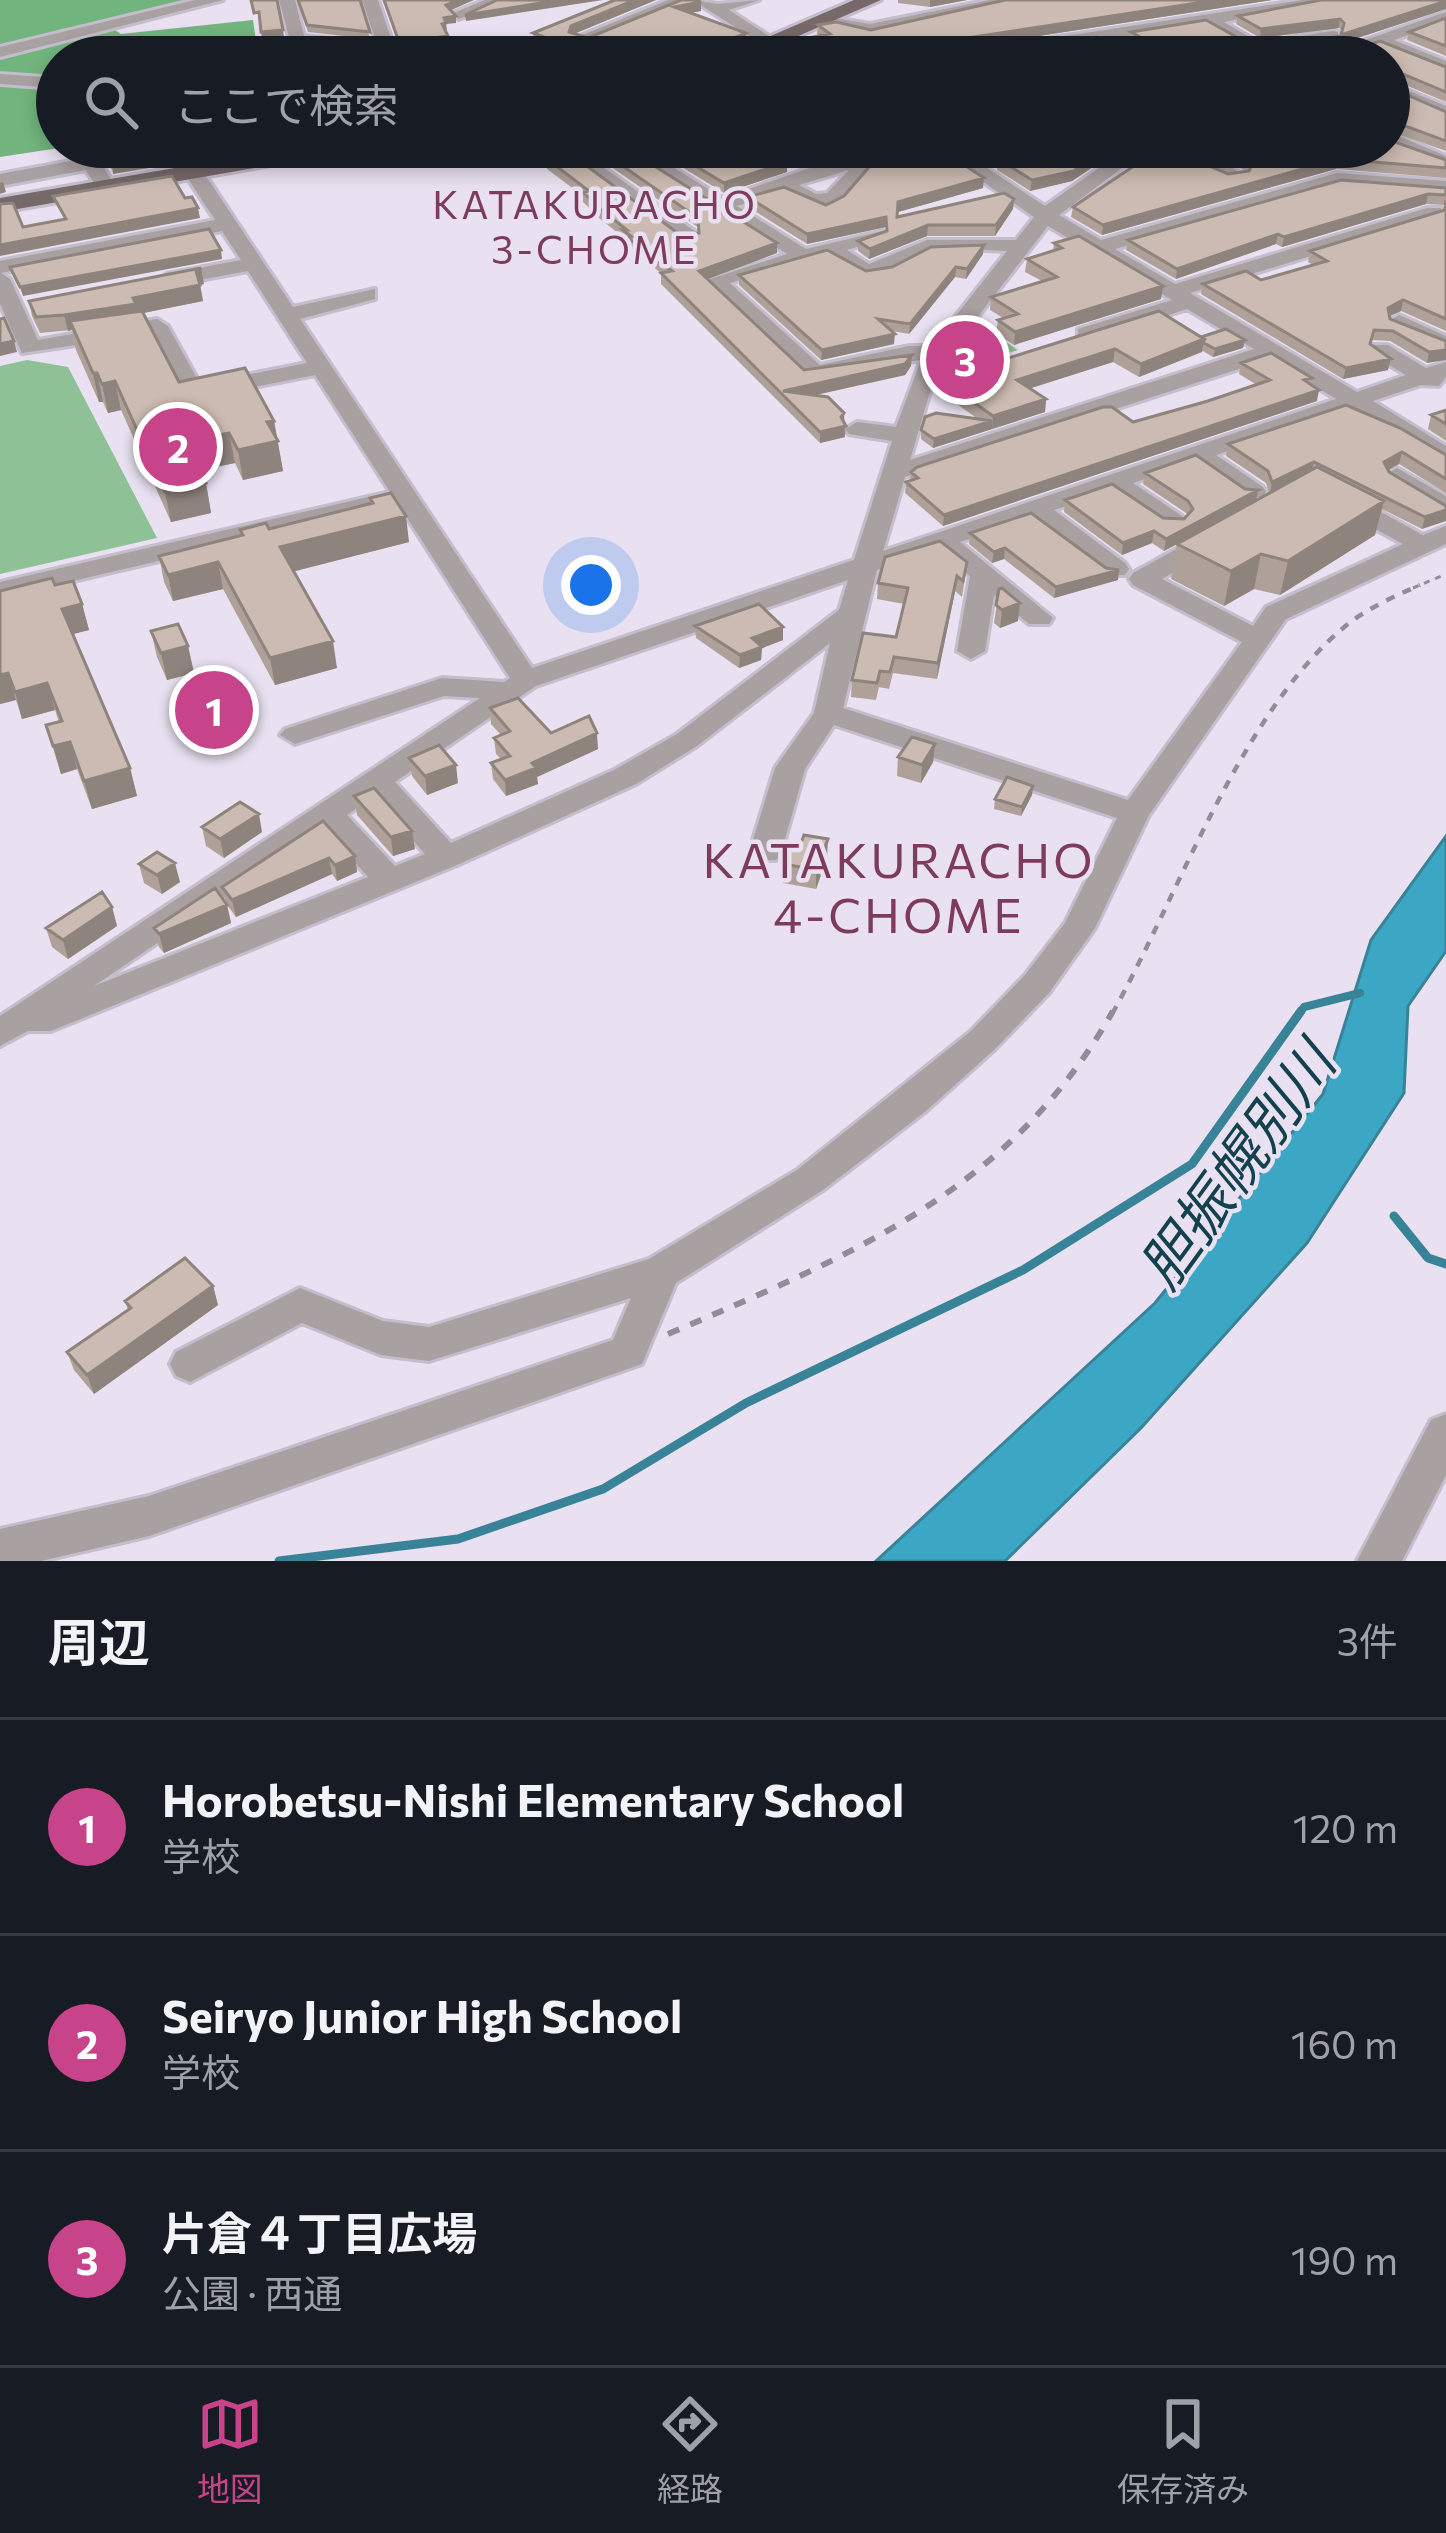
<!DOCTYPE html>
<html lang="ja">
<head>
<meta charset="utf-8">
<style>
	body { margin:0; font-family:Commissioner,"Noto Sans JP",sans-serif; background:#20242c; color:#f1f3f6 }
	.you { position:absolute; left:591px; top:585px; width:42px; height:42px; margin:-30px; border:9px solid #fff; border-radius:50%; background:#1a73e8; box-shadow:0 0 0 18px #1a73e833 }
	.badge { display:grid; place-items:center; width:78px; height:78px; border-radius:50%; background:#c8448a; color:#fff; font-size:39px; font-weight:700 }
	.pin { position:absolute; translate:-50% -50%; border:6px solid #fff; box-shadow:0 3px 12px #0006 }
	.list { margin:0; padding:0; list-style:none }
	h2 { display:flex; justify-content:space-between; align-items:center; height:156px; margin:0; padding:0 48px; font-size:51px }
	h2 small { font-size:39px; font-weight:400; color:#9ea1a6 }
	.list li { display:grid; grid-template-columns:78px 1fr auto; gap:36px; align-items:center; box-sizing:border-box; height:216px; padding:0 48px; border-top:3px solid #363941 }
	.list b { display:block; font-size:45px; white-space:nowrap }
	.list p { margin:0; font-size:39px; white-space:nowrap; color:#9ea1a6 }
	.list em { font-size:39px; font-style:normal; color:#9ea1a6 }
	.icon { flex:none; width:66px; height:66px; fill:none; stroke:currentColor; stroke-width:2; stroke-linecap:round; stroke-linejoin:round }
	.map { position:relative; flex:none; width:1446px; height:1561px; overflow:hidden }
	.search { position:absolute; background:#171b24; box-shadow:0 6px 18px #0003; left:36px; right:36px; top:36px; height:132px; display:flex; align-items:center; gap:30px; box-sizing:border-box; padding:0 42px; border-radius:66px; color:#9ea1a6; font-size:45px }
	.sheet { height:804px; background:#171b24 }
	nav { display:flex; justify-content:space-around; align-items:center; box-sizing:border-box; height:168px; border-top:3px solid #363941; background:#171b24; font-size:33px; color:#9ea1a6 }
	nav a { display:grid; justify-items:center; gap:6px }
	nav .on { color:#c8448a }
	.map>svg:first-child { display:block }
</style>
</head>
<body>
<div class="map">
<svg width="1446" height="1561" viewBox="0 0 1446 1561">
	<rect width="100%" height="100%" fill="#e9e1f1"/>
	<path fill="#8fc197" d="M993,333L1018,350L945,372L938,369L953,345Z
		M27,360L68,367L157,538L0,574V366Z"/>
	<path fill="#72b47e" d="M0,0H198L104,23L121,34L253,20L256,41L394,57H57V147H66L0,157Z"/>
	<path fill="#3ca7c4" stroke="#398399" stroke-width="3" d="M1446,836V951L1408,1006L1404,1093L1307,1243L1141,1428L1005,1561H876L1155,1303L1323,1094L1371,940Z"/>
	<g fill="none" stroke-linecap="round" stroke-linejoin="round">
		<path stroke="#398399" stroke-width="8" d="M1299,1014L1304,1007L1360,993"/>
		<path stroke="#398399" stroke-width="9" d="M1394,1216L1428,1258L1446,1264
			M279,1561L458,1539L603,1489L746,1403L1023,1270L1192,1164L1301,1011"/>
		<g stroke="#c4bdcb" stroke-width="6">
			<path id="minor" d="M195,0H223L0,57V47Z
				M279,0H295L304,36L377,44L362,0H378L395,50L387,55L291,44Z
				M485,0H509L459,19L451,14Z
				M668,0H690L587,43L573,39Z
				M693,0L718,4L759,0L729,10L801,57H781Z
				M990,0H1022L870,34L826,23L834,18L870,24Z
				M1302,0H1341L1224,22L1259,43L1332,31L1338,32V40L1256,53L1206,24L994,57H953L961,52Z
				M1446,12V22L1394,40L1446,61V72L1378,45L1341,57H1316Z
				M518,50L532,57H511Z
				M0,74L57,78V88L0,84Z
				M1389,83L1446,106V117L1389,94Z
				M1389,132L1446,156V169L1389,145Z
				M195,147H213L223,167L221,171H207Z
				M618,147H640L723,198L827,162L919,152V160L872,167L840,203L813,206L784,192L737,206L806,249L883,231V239L847,250L869,264L927,240H1016L1034,217L933,147H955L1045,206L1129,147H1150L1059,215L1101,240L1337,173L1446,181V193L1338,185L1115,249L1175,284L1427,208H1441V216L1190,293L1357,392L1406,375L1372,355V345H1388L1426,368L1446,362V377L1439,386L1421,385L1373,401L1446,446V463L1353,409L1216,455L1263,487L1266,492L1263,497H1245L1195,462L1133,483L1182,516L1186,521L1182,526H1164L1111,491L1054,510L1125,563L1129,569L1125,575H1107L1031,518L960,542L1053,618L1049,624H1029L994,595L985,651L971,659L957,651L970,576L937,550L877,570L843,708L1128,800L1242,642L1133,585L1129,579L1133,573L1200,536H1218L1222,541L1218,546L1162,579L1253,626L1266,607L1403,544L1337,508L1333,503L1337,498H1355L1423,535L1446,526V544L1286,619L1149,815L1095,928L1049,993L995,1049L926,1111L823,1190L676,1283L642,1364L149,1536L41,1561H0V1529L149,1496L613,1340L631,1298L429,1361L381,1355L302,1323L190,1382L176,1376L170,1364L176,1352L300,1288L383,1321L429,1327L649,1259L797,1170L971,1031L1025,975L1065,923L1117,818L834,725L805,769L781,853L776,860H754L749,853L775,768L814,713L830,643L697,746L636,784L457,865L51,1031H28L0,1046V1016L480,698L444,696L295,744L280,735L285,729L442,678L504,682L510,678L399,505L0,598V582L390,492L315,375L193,399L181,392L150,334L22,353L0,304V261L215,220L183,171L193,165L200,167L293,307L375,289V299L300,319L532,668L854,560L892,441L849,434L845,429L857,422L896,427L921,360L807,378L704,281L787,254ZM849,170L827,193L816,194L799,185ZM1048,226L1172,300L1078,329V339H1094L1187,309L1254,349L910,460L936,371ZM222,231L241,260L167,274L157,280L167,286L248,271L307,363L200,384L168,326L157,319L38,340L10,279L1,273ZM965,249L1007,251L932,346H909L820,365L730,283L827,255L865,276L889,273L929,252ZM1270,359L1336,399L883,551L905,477ZM848,580L839,610L677,734L614,770L451,843L395,782L536,686ZM374,796L425,854L395,866L347,815ZM325,829L368,877L94,986Z
				M1151,147L1208,153L1246,176L1229,180L1194,161Z
				M92,157L99,159L115,186L112,190H98L86,170L0,186V174Z
				M591,159L696,232V240H682L584,169L582,165Z
				M1399,315L1446,336V351L1391,327L1388,322Z
				M1397,468L1446,496V515L1388,480L1385,475Z
				M1446,1414V1475L1402,1561H1357L1431,1420Z"/>
		</g>
		<g stroke="#c4bdcb" stroke-width="6">
			<path id="major" d="M854,0H881L750,57H722Z
				M296,147H346L335,154L0,212V198Z"/>
		</g>
		<path stroke="#918c97" stroke-width="3" stroke-dasharray="6 6" stroke-linecap="butt" d="M1413,588L1446,574"/>
		<path stroke="#918c97" stroke-width="4.5" stroke-dasharray="9 9" stroke-linecap="butt" d="M1112,1014C1179,895 1242,709 1348,624C1370,607 1395,596 1420,585"/>
		<path stroke="#918c97" stroke-width="6" stroke-dasharray="12 12" stroke-linecap="butt" d="M668,1334C850,1256 1011,1191 1113,1011"/>
		<use href="#minor" fill="#a9a0a1" fill-rule="evenodd"/>
		<use href="#major" fill="#77686a" fill-rule="evenodd"/>
	</g>
	<path fill="#afa199" fill-rule="evenodd" d="M297,0H360L370,39L308,32Z
		M615,0H656L574,34L588,38L681,0H694L701,2V11L690,13L746,33V42L722,53H750L768,45L781,53H801L797,49V40L820,36L817,34L818,25L836,22L871,30L1005,0H1272L960,48L954,52L995,53L1097,37L1127,52L1148,51L1130,40L1131,32L1206,20L1258,49L1340,36L1338,44L1326,50L1343,53L1380,41L1446,67V102L1391,79L1389,80V57H547L529,50L528,42L534,39L533,33Z
		M898,0H967L930,7L898,3Z
		M1446,0V9L1339,44L1342,31L1339,28L1260,38L1236,24L1238,16Z
		M1446,18V56L1407,40L1409,32Z
		M1389,87L1446,112V151L1389,131Z
		M1389,140L1446,160V178L1336,169L1102,235L1071,217L1073,207L1245,171L1210,149L1192,147H1389Z
		M538,147H624L777,243V253L707,279L804,370L911,366L905,375L814,395L846,426L845,437L820,443L661,284V273L629,248L628,244L623,241V237L599,218L583,202V196L547,169V166L541,161L540,152L544,151ZM594,155L699,228V233L679,234L580,161Z
		M649,147H771L787,172L724,193Z
		M820,147H886L832,158Z
		M998,159L1096,165L1072,181L1030,191L997,170Z
		M983,188L898,212L897,217L1014,199L1013,209L995,236H927L869,259L858,251V241L886,232V227L807,244L748,207V197L826,205Z
		M1446,188V331L1401,311L1389,316L1390,319L1446,341L1427,363L1390,341L1372,340L1371,345L1388,370L1343,379L1201,294L1203,284L1261,280L1313,265L1308,262L1310,251L1443,211L1444,205L1426,204L1282,247L1276,244L1176,279L1126,250L1128,240Z
		M1054,243L1161,299L1014,345L996,333L998,320L1003,318L990,310L991,297L1042,281L1025,272L1027,259L1053,251Z
		M983,254L966,279L955,277L909,334L892,331L894,344L821,360L739,285V275L866,271Z
		M204,284L200,285L203,301L143,313L179,382L274,421L283,471L243,480L235,463L200,470L206,483L211,513L171,522L121,410L108,413L103,402H99L76,350L72,330L40,333L32,316L29,301Z
		M1159,311L1201,337L1245,340L1243,348L1213,357L1203,351L1139,377L1113,362L1029,388L1046,399L1045,412L933,448L921,439V430L978,419L940,392L941,379Z
		M1241,363L1310,384L1317,401L943,526L905,493L906,482L910,480L911,472L1133,422L1257,385L1239,374Z
		M1346,405L1446,455V493L1399,464L1388,470L1446,506L1422,529L1382,509L1375,535L1280,595L1254,589L1224,606L1171,579L1177,544L1199,532L1164,551L1152,543L1122,555L1064,512L1065,500L1163,518L1184,519L1187,515L1186,513L1143,484L1145,473L1256,500L1269,493L1266,483L1226,456L1228,444Z
		M1446,410V441L1428,429L1431,415Z
		M370,498L409,542L293,571L337,668L275,685L223,589L173,601L164,582L159,556L241,536L240,530L269,529L371,503Z
		M970,533L1118,580L1054,598L1004,559L992,563L969,544Z
		M885,557L965,578L962,597L955,591L937,679L893,673L889,689L879,687L876,700L851,697L852,680L896,637L904,604L877,599L878,583Z
		M55,585L82,604L89,630L73,634L130,768L137,796L92,809L77,769L61,774L46,725L59,722L55,710L22,719L16,700L0,704Z
		M999,589L1018,621L1000,628L994,623Z
		M695,626L783,627V640L762,648L761,660L739,668L696,638Z
		M151,631L188,646L194,673L167,680L157,657Z
		M490,708L551,733L598,749L537,777L538,784L506,796L493,779L491,763L501,759L496,754L494,738L501,735L491,724Z
		M935,744L933,762L921,783L897,776L898,757Z
		M409,758L458,783L427,795L412,776Z
		M1033,786L1032,795L1021,816L994,809L995,799Z
		M354,796L415,849L393,856L357,815Z
		M323,821L355,856L357,872L337,881L332,874L236,917L227,905L231,923L164,953L159,947L154,928L226,903L222,887Z
		M202,827L262,832L224,858L206,846Z
		M827,858L816,889L783,883L784,864Z
		M139,864L180,882L162,894L144,883Z
		M112,907L117,926L68,959L52,947L46,928Z
		M213,1286L218,1305L94,1394L74,1370L67,1352L128,1310L125,1301Z"/>
	<path fill="#8f837d" d="M459,0H474L447,12L446,5Z
		M560,0H603L466,21L465,15Z
		M635,0H656L571,35L569,32L571,26Z
		M930,0H967L930,7Z
		M1217,0H1272L960,48L949,56V47L961,39Z
		M1446,1V9L1339,44L1341,35Z
		M701,2V11L674,16V7Z
		M456,16V23L446,24L447,30L442,31L444,18Z
		M1340,19L1339,28L1260,38L1261,29Z
		M283,30L284,37L262,38L261,32Z
		M746,33V42L720,53V44Z
		M448,36L449,43L419,46L420,52L397,54L396,47L417,40Z
		M1340,36L1338,44L1312,57L1313,49Z
		M590,147H593L594,155L580,161L579,152Z
		M838,147H886L832,158V148Z
		M974,147H1024L973,154Z
		M179,150L181,157L161,160L162,166L113,174L112,167L157,153Z
		M1097,154L1096,165L1072,181L1030,191L1032,180Z
		M1338,159L1336,169L1102,235L1103,225Z
		M787,162V172L724,193V183Z
		M984,178L983,188L898,212V202Z
		M3,182L6,192L0,194V183Z
		M1428,194L1426,204L1282,247L1284,237Z
		M1014,199L1013,209L995,236L996,225Z
		M198,208L200,218L0,256V245Z
		M886,217V227L807,244V234Z
		M928,225L927,236L869,259L870,249Z
		M1278,234L1276,244L1176,279L1177,269Z
		M777,243V253L700,282L699,271Z
		M984,245L983,254L966,279L967,269Z
		M221,250L222,259L23,296L20,287Z
		M956,267L955,277L909,334L910,324Z
		M201,268L204,284L200,285L203,301L138,314L70,321L72,330L68,331L64,315Z
		M1163,286L1161,299L1014,345L1015,332Z
		M1403,300L1401,311L1386,318L1388,308Z
		M895,334L894,344L821,360L822,350Z
		M1204,339L1202,352L1139,377L1141,364Z
		M1245,340L1243,348L1213,357L1215,349Z
		M14,341L17,352L0,356V344Z
		M1115,349L1113,362L1016,393L1017,380Z
		M1446,350V360L1427,363L1429,352Z
		M912,355L911,366L905,375L789,401L783,391Z
		M1391,359L1388,370L1343,379L1346,368Z
		M93,373H97L103,402H99Z
		M115,381L121,410L108,413L102,384Z
		M1319,390L1317,401L943,526L944,515Z
		M1046,399L1045,412L992,429L993,416Z
		M844,413L845,437L820,443V432Z
		M274,421L283,471L243,480L238,450L267,422Z
		M992,421V429L933,448L934,439Z
		M229,433L235,463L192,472L186,442Z
		M1402,452L1399,464L1381,474L1384,462Z
		M1314,462L1311,474L1270,494L1272,482Z
		M206,483L211,513L171,522L165,492Z
		M1258,490L1256,502L1164,551L1166,539Z
		M1384,501L1375,535L1280,595L1288,561Z
		M1446,510V521L1422,529L1425,517Z
		M406,516L409,542L284,574L280,547Z
		M1154,531L1152,543L1122,555L1123,543Z
		M1005,548L1004,559L992,563L994,552Z
		M1261,554L1254,589L1224,606L1231,571Z
		M218,562L223,589L173,601L168,575Z
		M1119,570L1118,580L1054,598L1056,587Z
		M957,576L955,591L937,679L938,663Z
		M1020,603L1018,621L1000,628L1002,610Z
		M82,604L89,630L69,635L62,609Z
		M783,627V640L762,648L761,660L739,668L740,655L752,638Z
		M333,641L337,668L275,685L270,658Z
		M188,646L194,673L167,680L161,653Z
		M8,673L16,700L0,704V675Z
		M47,683L55,710L22,719L15,692Z
		M597,733L598,749L537,777L538,784L506,796L505,780L532,763Z
		M70,742L77,769L61,774L53,746Z
		M935,744L933,762L921,783L922,765Z
		M456,765L458,783L427,795L425,776Z
		M130,768L137,796L92,809L84,781Z
		M1033,786L1032,795L1021,816L1022,807Z
		M259,814L262,832L224,858L220,839Z
		M412,831L415,849L393,856L391,837Z
		M828,839L827,858L816,889V870Z
		M355,856L357,872L337,881L335,865Z
		M329,858L332,874L236,917L232,900Z
		M175,863L180,882L162,894L157,875Z
		M227,905L231,923L164,953L159,934Z
		M112,907L117,926L68,959L63,940Z
		M213,1286L218,1305L94,1394L87,1375Z"/>
	<path fill="#ccbbb2" stroke="#8f837d" stroke-width="3" d="M251,0H277L283,30L261,32L259,12L254,13Z
		M298,0H360L370,32L307,25Z
		M384,0H459L446,5L456,16L444,18L446,23L442,24L448,36L417,40L419,45L396,47L399,42Z
		M497,0H560L465,15Z
		M615,0H635L571,26L569,32L588,38L681,0H694L701,2L674,7L746,33L720,44L722,53H750L768,45L781,53H801L806,47L797,40L830,34L818,25L836,22L871,30L1005,0H1217L961,39L949,47L954,53H995L1097,37L1127,52L1154,51L1153,44L1131,32L1206,20L1258,49L1340,36L1313,49L1343,53L1380,41L1446,67V92L1393,70L1389,72V57H686L680,52L663,57H558L567,55L528,42L541,36L533,33Z
		M1321,0H1446V1L1341,35L1344,23L1340,19L1261,29L1238,16Z
		M1446,18V46L1409,32Z
		M1389,87L1446,112V141L1389,120Z
		M1389,136V140L1446,160V168L1338,159L1103,225L1073,207L1162,147H1166L1228,174L1249,171L1252,165L1223,147H1389Z
		M101,147H178L179,150L157,153L160,158L112,167Z
		M552,147H590L579,152L580,161L679,234L699,233L698,218L595,147H624L777,243L699,271L804,370L912,355L905,364L783,391L828,397L844,413L841,417L846,426L820,432L661,273L672,271L628,238L632,237L623,230H627L599,208L583,192L589,191L547,159L550,158L540,152L553,148Z
		M664,147H771L787,162L724,183Z
		M1053,147H1084L1097,154L1074,171L1032,180L998,159Z
		M945,152L984,178L898,202L897,217L1004,193L1014,199L996,225H928L870,249L858,241L887,231L886,217L807,234L748,197L784,187L826,205L844,196L876,159Z
		M172,176L185,198L192,197L198,208L0,245V204L13,203L23,227L66,219L53,196Z
		M1341,180L1446,188V195L1428,194L1284,237L1278,234L1177,269L1128,240Z
		M1446,200V319L1403,300L1388,308L1390,319L1446,341V350L1429,352L1393,331L1374,330L1370,344L1391,359L1346,368L1203,284L1246,271L1261,280L1327,261L1310,251L1445,210Z
		M209,229L221,250L20,287L10,267Z
		M1079,236L1163,286L1015,332L998,320L1018,314L991,297L1057,277L1027,259L1062,248L1054,243Z
		M984,245L967,269L956,267L910,324L878,319L895,334L822,350L739,275L827,250L866,271L892,267L931,247Z
		M201,268L196,271L200,285L133,298L136,304L64,315L36,317L29,301Z
		M142,311L179,382L245,368L274,421L267,422L278,441L238,450L229,433L186,442L206,483L165,492L115,381L102,384L97,373H93L70,321Z
		M1159,311L1204,339L1141,364L1115,349L1017,380L1046,399L993,416L941,379Z
		M4,318L14,341L0,344V319Z
		M1226,329L1245,340L1215,349L1204,343V339L1201,337Z
		M1271,353L1312,378L1304,380L1319,390L944,515L906,482L918,478L911,472L917,467L1103,407H1112L1133,422L1208,401L1270,380L1241,363Z
		M1346,405L1400,428L1446,455V479L1402,452L1384,462L1389,472L1446,506V510L1425,517L1314,462L1272,482L1268,471L1228,444Z
		M1446,410V424L1431,415Z
		M936,413L992,421L934,439L921,430L925,417Z
		M1196,455L1245,489L1258,490L1166,539L1154,531L1123,543L1065,500L1112,484L1163,518L1184,519L1193,509L1188,501L1145,473Z
		M1317,467L1384,501L1288,561L1261,554L1231,571L1177,544Z
		M391,493L406,516L280,547L333,641L270,658L218,562L168,575L159,556L243,535L240,530L266,523L269,529L373,503L370,498Z
		M1031,513L1106,568L1119,570L1056,587L1005,548L994,552L970,533Z
		M940,541L967,562L963,581L957,576L938,663L894,657L890,672L880,671L877,683L852,680L863,633L896,637L908,588L878,583L885,557Z
		M52,578L55,585L73,581L82,604L62,609L130,768L84,781L70,742L53,746L46,725L62,721L47,683L15,692L8,673L0,675V591Z
		M1002,588L1020,603L1002,610L996,605L999,589Z
		M759,604L783,627L752,638L762,647L740,655L695,626Z
		M178,624L188,646L161,653L151,631Z
		M518,698L551,733L589,716L597,733L532,763L536,768L505,780L491,763L510,756L494,738L510,731L490,708Z
		M912,737L935,744L922,765L898,757Z
		M439,745L456,765L425,776L409,758Z
		M1007,777L1033,786L1022,807L995,799Z
		M374,788L412,831L391,837L354,796Z
		M240,802L259,814L220,839L202,827Z
		M323,821L355,856L335,865L329,858L232,900L222,887Z
		M804,835L828,839L816,870L784,864L793,842L801,843Z
		M157,852L175,863L157,875L139,864Z
		M215,888L227,905L159,934L154,928Z
		M102,892L112,907L63,940L46,928Z
		M185,1258L213,1286L87,1375L67,1352L131,1308L125,1301Z"/>
	<g text-anchor="middle" dominant-baseline="central" stroke-width="9" stroke-linejoin="round" paint-order="stroke">
		<g font-size="39" letter-spacing="3" fill="#7e3c5c" stroke="#e9e1f1">
			<text x="595" y="203">KATAKURACHO<tspan x="595" dy="45">3-CHOME</tspan></text>
		</g>
		<g font-size="48" letter-spacing="3" fill="#7e3c5c" stroke="#e9e1f1">
			<text x="899" y="858">KATAKURACHO<tspan x="899" dy="55">4-CHOME</tspan></text>
		</g>
		<g font-size="57" font-style="italic" fill="#13424e" stroke="#e9e1f1">
			<text transform="translate(1235 1164) rotate(-54)">胆振幌別川</text>
		</g>
	</g>
</svg>
<div class="you"></div>
<div class="pin badge" style="left:214px;top:710px">1</div>
<div class="pin badge" style="left:178px;top:447px">2</div>
<div class="pin badge" style="left:965px;top:360px">3</div>
<div class="search"><svg class="icon" aria-label="search" viewBox="0 0 24 24"><circle cx="10" cy="10" r="6"/><path d="M15 15l6 6"/></svg>ここで検索</div>
</div>
<section class="sheet">
<h2>周辺<small>3件</small></h2>
<ul class="list">
<li><span class="badge">1</span><div><b>Horobetsu-Nishi Elementary School</b><p>学校</p></div><em>120 m</em></li>
<li><span class="badge">2</span><div><b>Seiryo Junior High School</b><p>学校</p></div><em>160 m</em></li>
<li><span class="badge">3</span><div><b>片倉４丁目広場</b><p>公園 · 西通</p></div><em>190 m</em></li>
</ul>
</section>
<nav>
<a class="on"><svg class="icon" aria-label="map" viewBox="0 0 24 24"><path d="M3 6l6-2 6 2 6-2v14l-6 2-6-2-6 2zM9 4v14M15 6v14"/></svg>地図</a>
<a><svg class="icon" aria-label="directions" viewBox="0 0 24 24"><path d="M12 3l9 9-9 9-9-9zM9 14v-3h6M13 9l2 2-2 2"/></svg>経路</a>
<a><svg class="icon" aria-label="saved" viewBox="0 0 24 24"><path d="M7 4h10v16l-5-4-5 4z"/></svg>保存済み</a>
</nav>
</body>
</html>
